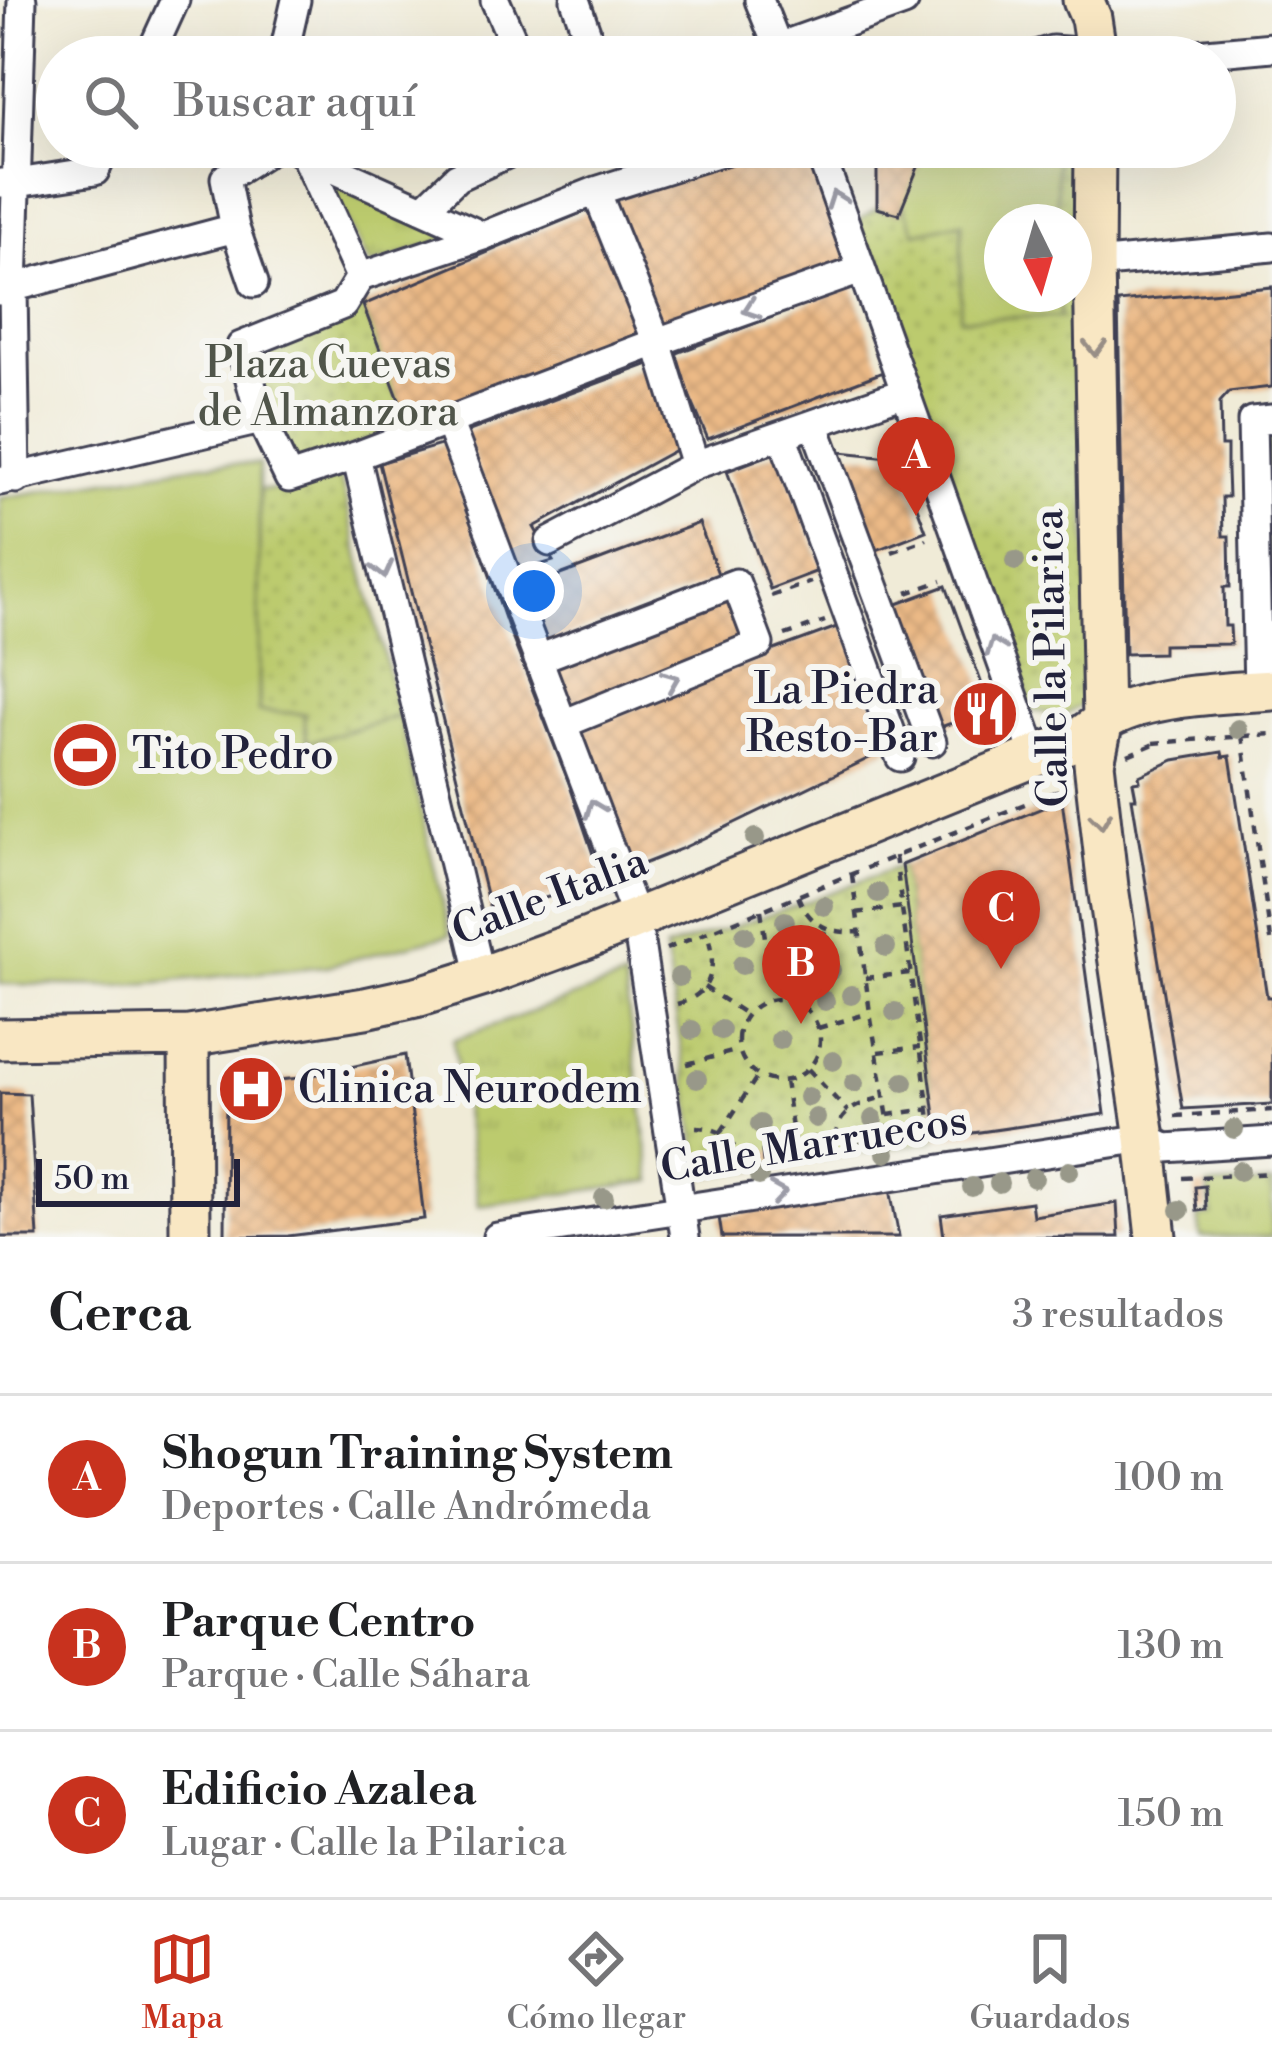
<!DOCTYPE html>
<html lang="es">
<head>
<meta charset="utf-8">
<style>
	body { margin:0; font-family:"Libre Bodoni",serif; background:#f6f6f6; color:#202124 }
	.compass { position:absolute; left:984px; top:204px; width:108px; height:108px; border-radius:50%; background:#fff; box-shadow:0 12px 48px #0002; rotate:175deg }
	.scale { position:absolute; left:36px; bottom:30px; width:204px; box-sizing:border-box; padding-left:12px; border:6px solid #22223b; border-top:0; font-size:33px; line-height:42px; white-space:nowrap; color:#22223b; -webkit-text-stroke:9px #f6f6f2; paint-order:stroke }
	.you { position:absolute; left:534px; top:591px; width:42px; height:42px; margin:-30px; border:9px solid #fff; border-radius:50%; background:#1a73e8; box-shadow:0 0 0 18px #1a73e833 }
	.badge { display:grid; place-items:center; width:78px; height:78px; border-radius:50%; background:#c8321e; color:#fff; font-size:39px; font-weight:700 }
	.pin { position:absolute; translate:-50% -99px; filter:drop-shadow(0 3px 6px #0008) }
	.pin::after { content:''; position:absolute; top:63px; width:42px; height:36px; background:inherit; clip-path:polygon(0 0,100% 0,50% 100%) }
	.list { margin:0; padding:0; list-style:none }
	h2 { display:flex; justify-content:space-between; align-items:center; height:156px; margin:0; padding:0 48px; font-size:51px }
	h2 small { font-size:39px; font-weight:400; color:#757577 }
	.list li { display:grid; grid-template-columns:78px 1fr auto; gap:36px; align-items:center; box-sizing:border-box; height:168px; padding:0 48px; border-top:3px solid #e0e0e0 }
	.list b { display:block; font-size:45px; white-space:nowrap }
	.list p { margin:0; font-size:39px; white-space:nowrap; color:#757577 }
	.list em { font-size:39px; font-style:normal; color:#757577 }
	.icon { flex:none; width:66px; height:66px; fill:none; stroke:currentColor; stroke-width:2; stroke-linecap:round; stroke-linejoin:round }
	.map { position:relative; flex:none; width:1272px; height:1237px; overflow:hidden }
	.search { position:absolute; background:#fff; box-shadow:0 12px 48px #0002; left:36px; right:36px; top:36px; height:132px; display:flex; align-items:center; gap:30px; box-sizing:border-box; padding:0 42px; border-radius:66px; color:#757577; font-size:45px }
	.sheet { height:660px; background:#fff }
	nav { display:flex; justify-content:space-around; align-items:center; box-sizing:border-box; height:168px; border-top:3px solid #e0e0e0; background:#fff; font-size:33px; color:#757577 }
	nav a { display:grid; justify-items:center; gap:6px }
	nav .on { color:#c8321e }
	.map>svg:first-child { display:block }
</style>
</head>
<body>
<div class="map">
<svg width="1272" height="1237" viewBox="0 0 1272 1237">
	<defs>
		<pattern id="grass-tufts" width="24" height="20" patternUnits="userSpaceOnUse" patternTransform="scale(3)"><rect width="24" height="20" fill="#bccb6e"/><path d="M3 7l-1-3M5 7V3M7 7l1-3M15 17l-1-3M17 17v-4M19 17l1-3" fill="none" stroke="#a1ae60"/></pattern>
		<pattern id="park-dots" width="8" height="8" patternUnits="userSpaceOnUse" patternTransform="scale(3)"><rect width="8" height="8" fill="#bccb6e"/><path d="M2 2h.1M6 6h.1" fill="none" stroke="#a1ae60" stroke-width="1.8" stroke-linecap="round"/></pattern>
		<pattern id="building-cross-hatch" width="8" height="8" patternUnits="userSpaceOnUse" patternTransform="scale(3)"><rect width="8" height="8" fill="#ebb986"/><path d="M0 0l8 8M0 8l8-8" fill="none" stroke="#c99f75"/></pattern>
	</defs>
	<rect width="100%" height="100%" fill="#f6f6f2"/>
	<filter id="ink" filterUnits="userSpaceOnUse"><feTurbulence type="fractalNoise" baseFrequency=".00833" numOctaves="2"/><feDisplacementMap in="SourceGraphic" scale="24" xChannelSelector="R" yChannelSelector="G"/><feConvolveMatrix kernelMatrix="1 2 1 2 8 2 1 2 1" color-interpolation-filters="sRGB"/></filter>
	<filter id="wash" filterUnits="userSpaceOnUse"><feTurbulence type="fractalNoise" baseFrequency=".004" numOctaves="4" result="noise"/><feDisplacementMap in="SourceGraphic" scale="48" xChannelSelector="R" yChannelSelector="G"/><feGaussianBlur stdDeviation="2.7" result="paint"/><feColorMatrix in="noise" values="0 0 0 0 0 0 0 0 0 0 0 0 0 0 0 0 0 1.4 0 .05"/><feComposite in="paint" operator="in"/></filter>
	<g filter="url(#wash)">
		<rect width="100%" height="100%" fill="#f0ebd7"/>
		<path fill="url(#grass-tufts)" stroke="#6f7654" stroke-width="3" d="M328,183L455,236L369,266Z
			M624,979L652,1181L479,1206L453,1040Z
			M1272,1183V1237H1201L1198,1217L1212,1215L1208,1186Z"/>
		<path fill="url(#park-dots)" stroke="#6f7654" stroke-width="3" fill-rule="evenodd" d="M938,147H1075L1092,699L1061,717L1032,710L857,222L877,208L899,214L921,160ZM1002,222H1074V294H1002Z
			M363,305L409,426L302,466L284,456L249,350Z
			M1272,425V650L1262,651L1258,427Z
			M340,477L399,716L306,743L259,712V490L301,489Z
			M902,865L938,1138L933,1139V1142L702,1177L665,949L798,905Z"/>
		<path fill="#bccb6e" stroke="#6f7654" stroke-width="3" d="M938,147H1056L1057,222H1002V294H1059L1060,317L960,318L962,222L915,233L902,202L921,160Z
			M202,464H259V711L304,714L307,743L399,716L450,935L326,966L119,986L0,984V498Z"/>
		<g id="blocks">
			<path fill="url(#building-cross-hatch)" d="M775,147H806L853,266L661,328L610,200Z
				M890,147H938L921,160L899,214L877,208V158L890,150Z
				M595,207L641,332L409,426L363,305Z
				M853,286L883,372L708,439L672,355Z
				M1272,287V387L1229,392L1220,402L1221,446H1227V471L1228,497H1222L1223,536H1229L1230,587H1224L1225,626H1230L1231,644L1163,645V653L1125,654L1118,302Z
				M652,363L679,448L534,527L553,561L517,572L464,433Z
				M444,444L508,627L569,783L602,881L491,914L379,463Z
				M780,451L823,569L770,589L727,471Z
				M831,451L899,458L926,531L869,553Z
				M699,523L720,579L541,646L520,590Z
				M946,586L991,709L935,729L889,607Z
				M726,597L744,641L568,710L550,666Z
				M845,624L890,748L681,849L633,868L625,860L573,734L692,684L767,657L766,653Z
				M1222,752L1223,757L1230,756L1267,997H1272V1104L1183,1109L1132,798H1136L1133,782L1140,781L1139,776L1174,760Z
				M1062,800L1105,1114L938,1138L902,865Z
				M405,1055L424,1219L288,1236L225,1237L226,1085L300,1078Z
				M0,1093L29,1094L38,1237H0Z
				M787,1148L788,1159L763,1162L762,1151Z
				M1205,1186L1206,1210L1197,1211L1195,1187Z
				M890,1189L899,1237H722L719,1217Z
				M1031,1202L1033,1216L1117,1203L1119,1237H944L941,1215Z"/>
		</g>
	</g>
	<g filter="url(#ink)">
		<use href="#blocks" fill-opacity="0" stroke="#414052" stroke-width="3"/>
		<g fill="none" stroke-linecap="round" stroke-linejoin="round">
			<g stroke="#414052" stroke-width="33">
				<path id="street" d="M495,0L520,57
					M575,0L595,57
					M759,0L782,57
					M149,57L175,0
					M283,57L296,0
					M750,57L904,2L905,0
					M1029,57L1052,50L1147,57
					M1163,57L1272,47
					M293,147L305,156L483,236
					M736,147L596,191L483,236L360,277L343,305L241,346L261,420L289,478L356,456L657,342L861,270
					M818,147L1035,756
					M305,156L360,277
					M1,183H17L95,171L106,147
					M596,191L657,342L695,465
					M424,209L457,177L522,147
					M1094,264L1272,247
					M254,283L235,228L225,178L274,147
					M0,291L235,228
					M448,421L636,917L685,1237
					M818,434L932,742
					M786,446L900,757
					M356,456L481,977
					M16,479L13,288L22,0
					M0,481L261,420
					M550,542L695,465L905,392
					M538,659L736,583L759,644L563,724
					M1258,691L1252,421L1272,419
					M497,1237L1145,1138L1166,1148L1272,1141"/>
			</g>
			<g stroke="#414052" stroke-width="45">
				<path id="secondary" d="M1083,0L1091,18L1097,57
					M1095,147L1094,264L1103,721L1094,763L1108,887L1145,1138L1156,1237
					M189,1036L190,1237
					M0,1039L189,1036L365,1008L420,996L481,977L588,938L1076,740C1087,733 1097,724 1109,718C1150,695 1225,693 1272,690"/>
			</g>
			<path stroke="#414052" stroke-width="4.5" stroke-dasharray="9 9" stroke-linecap="butt" d="M892,552L927,539
				M907,593L942,581
				M771,596L811,582
				M785,635L825,621
				M1242,735L1272,947
				M1153,743L1272,734
				M1128,755L1154,744
				M895,856L933,1142
				M852,875L870,1013L893,1148
				M798,896C808,924 829,934 858,932
				M761,910L774,1000
				M856,913L902,907
				M666,949L1067,787
				M865,978L910,973
				M704,987L747,1015
				M738 1040a41 41 0 1 1 82 0a41 41 0 1 1-82 0Z
				M677,1004C714,994 717,965 707,933
				M798,1005L825,931
				M818,1028L870,1013
				M878,1052L920,1047
				M687,1064L739,1050
				M808,1069L848,1112
				M785,1081L797,1162
				M888,1115L928,1109
				M1175,1116L1272,1110
				M696,1127C726,1128 737,1143 742,1171
				M721,1132L757,1077
				M837,1156C829,1118 851,1104 885,1097
				M1183,1178L1272,1173"/>
			<use href="#street" stroke="#fff" stroke-width="27"/>
			<use href="#secondary" stroke="#f9e7c3" stroke-width="39"/>
		</g>
		<g fill="#989889">
			<circle cx="1015" cy="561" r="10"/>
			<circle cx="1238" cy="729" r="10"/>
			<circle cx="755" cy="838" r="10"/>
			<circle cx="878" cy="893" r="10"/>
			<circle cx="824" cy="906" r="10"/>
			<circle cx="785" cy="921" r="10"/>
			<circle cx="745" cy="935" r="10"/>
			<circle cx="796" cy="942" r="10"/>
			<circle cx="886" cy="947" r="10"/>
			<circle cx="742" cy="965" r="10"/>
			<circle cx="788" cy="968" r="10"/>
			<circle cx="831" cy="970" r="10"/>
			<circle cx="679" cy="977" r="10"/>
			<circle cx="851" cy="995" r="10"/>
			<circle cx="825" cy="1001" r="10"/>
			<circle cx="895" cy="1012" r="10"/>
			<circle cx="692" cy="1030" r="10"/>
			<circle cx="721" cy="1030" r="10"/>
			<circle cx="780" cy="1040" r="10"/>
			<circle cx="833" cy="1061" r="10"/>
			<circle cx="697" cy="1079" r="10"/>
			<circle cx="904" cy="1082" r="10"/>
			<circle cx="854" cy="1083" r="10"/>
			<circle cx="808" cy="1097" r="10"/>
			<circle cx="816" cy="1118" r="10"/>
			<circle cx="873" cy="1119" r="10"/>
			<circle cx="760" cy="1124" r="10"/>
			<circle cx="1234" cy="1129" r="10"/>
			<circle cx="853" cy="1141" r="10"/>
			<circle cx="814" cy="1145" r="10"/>
			<circle cx="886" cy="1153" r="10"/>
			<circle cx="706" cy="1163" r="10"/>
			<circle cx="1069" cy="1171" r="10"/>
			<circle cx="1240" cy="1171" r="10"/>
			<circle cx="759" cy="1176" r="10"/>
			<circle cx="1034" cy="1178" r="10"/>
			<circle cx="999" cy="1183" r="10"/>
			<circle cx="972" cy="1187" r="10"/>
			<circle cx="604" cy="1198" r="10"/>
			<circle cx="1180" cy="1210" r="10"/>
		</g>
		<defs><path id="oneway-chevron" d="M-2-3.5L2.5 0L-2 3.5" fill="none" stroke-width="1.6" stroke-linecap="round" stroke-linejoin="round" transform="scale(3)"/></defs>
		<g stroke="#9c9ca7">
			<use href="#oneway-chevron" transform="translate(836 199) rotate(-110)"/>
			<use href="#oneway-chevron" transform="translate(751 309) rotate(161)"/>
			<use href="#oneway-chevron" transform="translate(383 570) rotate(76)"/>
			<use href="#oneway-chevron" transform="translate(995 646) rotate(-110)"/>
			<use href="#oneway-chevron" transform="translate(671 680) rotate(-22)"/>
			<use href="#oneway-chevron" transform="translate(594 808) rotate(-111)"/>
			<use href="#oneway-chevron" transform="translate(778 1193) rotate(-9)"/>
		</g>
		<g stroke="#988e86">
			<use href="#oneway-chevron" transform="translate(1095 348) rotate(89)"/>
			<use href="#oneway-chevron" transform="translate(1101 820) rotate(83)"/>
		</g>
	</g>
	<defs>
		<g id="restaurant-disc" transform="scale(3.45)"><circle r="9.5" fill="#c8321e" stroke="#f6f6f2"/><path d="M-5-6h1v4h1v-4h1v4h1v-4h1v5L-1.5 .5V6h-2V.5L-5-1ZM5-6V6H3V1.5H1.5Q1.5-4 5-6Z" fill="#fff"/></g>
		<g id="stadium-disc" transform="scale(3.45)"><circle r="9.5" fill="#c8321e" stroke="#f6f6f2"/><path d="M0-5a6.5 5 0 1 0 0 10a6.5 5 0 1 0 0-10ZM-3.5-1.8h7v3.6h-7Z" fill="#fff"/></g>
		<g id="hospital-disc" transform="scale(3.45)"><circle r="9.5" fill="#c8321e" stroke="#f6f6f2"/><path d="M-5-5h3v3.5h4V-5h3V5h-3V1.5h-4V5h-3Z" fill="#fff"/></g>
	</defs>
	<g fill-rule="evenodd">
		<use href="#restaurant-disc" x="985" y="714"/>
		<use href="#stadium-disc" x="85" y="755"/>
		<use href="#hospital-disc" x="251" y="1089"/>
	</g>
	<g text-anchor="middle" dominant-baseline="central" stroke-width="12" stroke-linejoin="round" paint-order="stroke">
		<g font-size="42" fill="#50554a" stroke="#f6f6f2">
			<text x="328" y="364">Plaza Cuevas<tspan x="328" dy="48">de Almanzora</tspan></text>
		</g>
		<g font-size="42" fill="#22223b" stroke="#f6f6f2">
			<text transform="translate(1052 658) rotate(-91)">Calle la Pilarica</text>
			<text transform="translate(550 897) rotate(-21)">Calle Italia</text>
			<text transform="translate(814 1145) rotate(-9)">Calle Marruecos</text>
		</g>
		<g font-size="42" fill="#22223b" stroke="#f6f6f2" text-anchor="start">
			<text x="938" y="690" text-anchor="end">La Piedra<tspan x="938" dy="48">Resto-Bar</tspan></text>
			<text x="132" y="755">Tito Pedro</text>
			<text x="298" y="1089">Clinica Neurodem</text>
		</g>
	</g>
</svg>
<svg class="compass" viewBox="-18 -18 36 36"><path d="M0-13l5 13h-10z" fill="#e53935"/><path d="M0 13l5-13h-10z" fill="#757577"/></svg>
<div class="scale">50 m</div>
<div class="you"></div>
<div class="pin badge" style="left:916px;top:516px">A</div>
<div class="pin badge" style="left:801px;top:1024px">B</div>
<div class="pin badge" style="left:1001px;top:969px">C</div>
<div class="search"><svg class="icon" aria-label="search" viewBox="0 0 24 24"><circle cx="10" cy="10" r="6"/><path d="M15 15l6 6"/></svg>Buscar aquí</div>
</div>
<section class="sheet">
<h2>Cerca<small>3 resultados</small></h2>
<ul class="list">
<li><span class="badge">A</span><div><b>Shogun Training System</b><p>Deportes · Calle Andrómeda</p></div><em>100 m</em></li>
<li><span class="badge">B</span><div><b>Parque Centro</b><p>Parque · Calle Sáhara</p></div><em>130 m</em></li>
<li><span class="badge">C</span><div><b>Edificio Azalea</b><p>Lugar · Calle la Pilarica</p></div><em>150 m</em></li>
</ul>
</section>
<nav>
<a class="on"><svg class="icon" aria-label="map" viewBox="0 0 24 24"><path d="M3 6l6-2 6 2 6-2v14l-6 2-6-2-6 2zM9 4v14M15 6v14"/></svg>Mapa</a>
<a><svg class="icon" aria-label="directions" viewBox="0 0 24 24"><path d="M12 3l9 9-9 9-9-9zM9 14v-3h6M13 9l2 2-2 2"/></svg>Cómo llegar</a>
<a><svg class="icon" aria-label="saved" viewBox="0 0 24 24"><path d="M7 4h10v16l-5-4-5 4z"/></svg>Guardados</a>
</nav>
</body>
</html>
